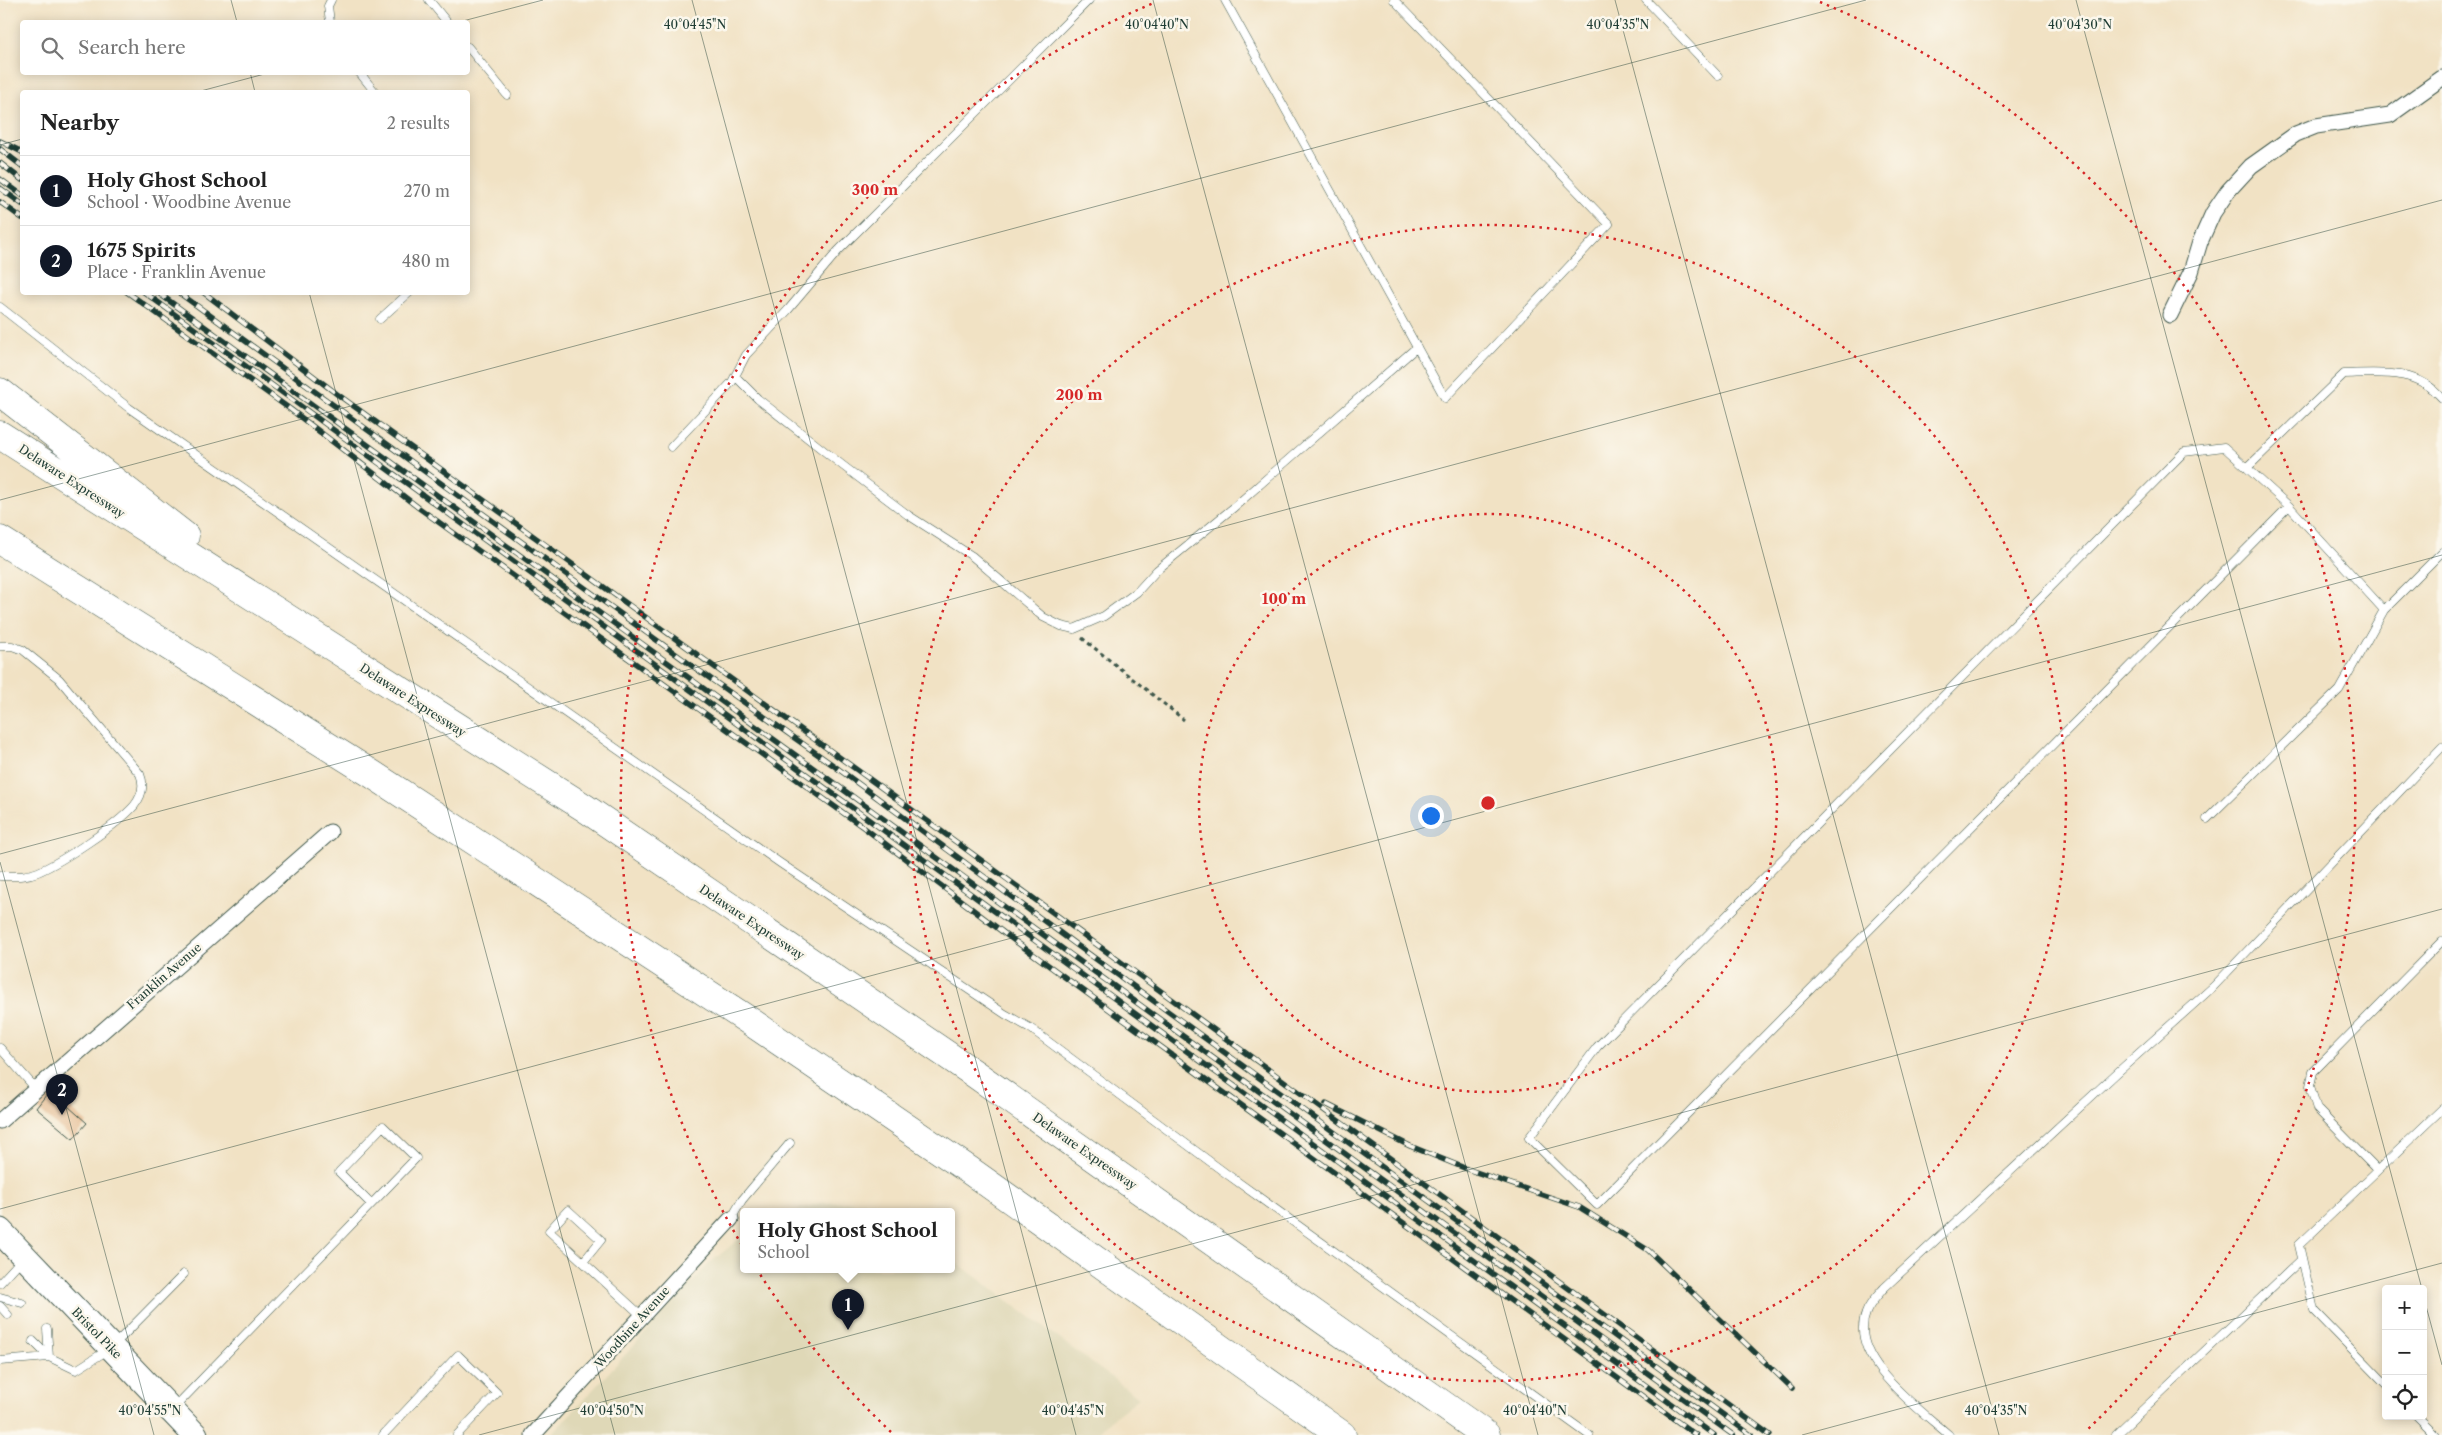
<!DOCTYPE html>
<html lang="en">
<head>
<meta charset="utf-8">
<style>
	body { margin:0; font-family:"Libre Caslon Text",serif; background:#f2f2f2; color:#222 }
	.controls { position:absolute; right:15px; bottom:15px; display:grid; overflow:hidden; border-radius:5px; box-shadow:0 2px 12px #0003 }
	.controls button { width:45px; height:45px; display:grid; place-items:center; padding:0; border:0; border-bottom:1px solid #e0e0e0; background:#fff; color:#222; font:25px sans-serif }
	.you { position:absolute; left:1430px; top:815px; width:18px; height:18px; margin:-12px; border:4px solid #fff; border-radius:50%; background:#1a73e8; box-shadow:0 0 0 8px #1a73e833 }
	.badge { display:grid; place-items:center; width:32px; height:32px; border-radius:50%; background:#111827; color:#fff; font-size:16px; font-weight:700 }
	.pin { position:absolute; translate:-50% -41px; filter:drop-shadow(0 1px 2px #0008) }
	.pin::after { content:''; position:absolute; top:26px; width:18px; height:15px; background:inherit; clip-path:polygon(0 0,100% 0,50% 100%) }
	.popup { position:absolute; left:740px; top:1208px; width:215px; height:65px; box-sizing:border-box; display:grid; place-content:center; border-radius:5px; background:#fff; filter:drop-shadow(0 1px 4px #0005); font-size:16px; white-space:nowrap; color:#767676 }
	.popup b { font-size:19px; color:#222 }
	.popup::after { content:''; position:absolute; left:50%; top:100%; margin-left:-10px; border:10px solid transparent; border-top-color:#fff }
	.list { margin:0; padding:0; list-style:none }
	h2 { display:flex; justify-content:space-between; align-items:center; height:65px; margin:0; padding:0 20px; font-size:21px }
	h2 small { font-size:16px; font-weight:400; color:#767676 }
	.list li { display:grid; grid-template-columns:32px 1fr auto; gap:15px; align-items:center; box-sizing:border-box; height:70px; padding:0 20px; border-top:1px solid #e0e0e0 }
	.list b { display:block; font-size:19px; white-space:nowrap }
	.list p { margin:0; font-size:16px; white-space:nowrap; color:#767676 }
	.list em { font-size:16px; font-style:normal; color:#767676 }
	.icon { flex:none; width:28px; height:28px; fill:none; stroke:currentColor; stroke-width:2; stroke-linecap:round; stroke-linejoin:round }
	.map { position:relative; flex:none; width:2442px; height:1435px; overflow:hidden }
	.search { position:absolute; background:#fff; box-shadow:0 2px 12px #0003; left:20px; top:20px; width:450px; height:55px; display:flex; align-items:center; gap:12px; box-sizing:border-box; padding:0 18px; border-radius:5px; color:#767676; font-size:19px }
	.panel { position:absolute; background:#fff; box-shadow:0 2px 12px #0003; left:20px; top:90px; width:450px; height:205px; border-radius:5px }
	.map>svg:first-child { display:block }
</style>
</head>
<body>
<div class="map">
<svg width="2442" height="1435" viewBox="0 0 2442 1435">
	<rect width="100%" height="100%" fill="#fbf7ec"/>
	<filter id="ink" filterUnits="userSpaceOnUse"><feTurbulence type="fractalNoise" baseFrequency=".02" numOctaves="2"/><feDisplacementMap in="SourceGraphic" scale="10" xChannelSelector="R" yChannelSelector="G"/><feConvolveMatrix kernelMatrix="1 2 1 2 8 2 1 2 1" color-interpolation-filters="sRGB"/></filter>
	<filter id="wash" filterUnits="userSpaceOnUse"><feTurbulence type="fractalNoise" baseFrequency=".0096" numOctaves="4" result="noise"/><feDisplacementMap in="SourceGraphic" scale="20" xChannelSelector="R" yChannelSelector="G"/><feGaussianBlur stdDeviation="1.12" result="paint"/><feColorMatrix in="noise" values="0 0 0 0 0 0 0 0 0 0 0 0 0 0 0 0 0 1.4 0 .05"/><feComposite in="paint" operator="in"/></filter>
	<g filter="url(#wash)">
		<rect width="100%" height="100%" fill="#f1e2c4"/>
		<path fill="#dfd8b7" d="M875,1202L888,1211H793L820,1203Z
			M744,1235V1269H952V1259L1139,1398L1109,1421L1096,1435H551L711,1262Z"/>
		<g id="blocks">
			<path fill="#e2b384" d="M50,1090L87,1123L73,1139L36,1108Z"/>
		</g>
	</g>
	<g filter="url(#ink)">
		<use href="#blocks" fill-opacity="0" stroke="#3e564a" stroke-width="1"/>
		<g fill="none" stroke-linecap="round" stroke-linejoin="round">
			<g stroke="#3e564a" stroke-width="9">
				<path id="lane" d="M429,0L447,22
					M1225,0L1445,398L1609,224L1394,0
					M1646,0L1718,76
					M330,22L328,6L331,0
					M468,47L507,95
					M359,72L375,92
					M0,307L129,408L780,863L1005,1014L1030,1028L1224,1172L1589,1435
					M380,319L410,292
					M735,376L758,399L842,465L908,515L972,556L1043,617L1061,626L1074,629L1104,616L1137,592L1157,570L1233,508L1417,347
					M671,447L719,396L732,382L746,355L788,310L838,251L1089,0
					M2247,468L2344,374C2380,373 2416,368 2442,398
					M2289,506L1597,1205L1529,1138L1597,1047L2184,452L2224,447L2289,506L2384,610L2442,552
					M0,646H12L23,650L59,679L140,774C145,786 142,796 134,806C116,826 63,861 38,872C26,877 13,876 0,876
					M2207,819L2339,690L2384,610
					M0,1048L36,1089
					M2376,1169L2317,1109L2310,1086L2313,1072L2442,941
					M731,1219L742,1200L790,1143
					M583,1262L601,1240L568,1210L549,1231L642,1316
					M0,1283L22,1259
					M0,1297L22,1303
					M0,1306L8,1315
					M47,1329L49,1357
					M33,1341L49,1357
					M0,1361L49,1357L76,1370L111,1348L184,1274
					M2386,1384L2314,1310L2299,1245L2442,1109
					M173,1409L416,1158L383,1126L339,1172L371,1204
					M2417,1416L2436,1435
					M383,1435L458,1355L497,1393L457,1435
					M1949,1435C1920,1409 1847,1359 1866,1313C1869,1304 1878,1295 1884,1288L2119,1071L2214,986L2442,747
					M2116,1435L2302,1259"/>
			</g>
			<g stroke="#3e564a" stroke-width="17">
				<path id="street" d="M2170,315L2191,272L2200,242L2213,213L2228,191L2251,166L2296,134L2316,126L2390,115L2442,78
					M0,1121L330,832
					M533,1435L731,1219"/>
			</g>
			<g stroke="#3e564a" stroke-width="27">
				<path id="primary" d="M0,1231L195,1435"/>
			</g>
			<g stroke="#3e564a" stroke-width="29">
				<path id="highway" d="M0,392L185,536
					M0,435L585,808L975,1074L1486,1435
					M0,540L372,774L751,1022L969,1170L1342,1435"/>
			</g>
			<path stroke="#3e564a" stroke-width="3" stroke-dasharray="4 4" stroke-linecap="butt" d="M1082,638L1184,720"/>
			<use href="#lane" stroke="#fff" stroke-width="8"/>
			<use href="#street" stroke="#fff" stroke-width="15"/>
			<use href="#primary" stroke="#fff" stroke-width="25"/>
			<use href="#highway" stroke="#fff" stroke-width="28"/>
			<g stroke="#1f3d34" stroke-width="5.5">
				<path id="rail" d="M0,141L22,152
					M0,149L22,166
					M0,163L22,180
					M0,179L22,195
					M0,188L22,204
					M0,202L22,218
					M127,292L290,409L419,508L863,827L1004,933L1696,1435
					M144,292L1714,1435
					M157,292L1733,1435
					M178,292L691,665L833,765L1078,946L1751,1435
					M203,292L337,394L893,796L1770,1435
					M1326,1104L1410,1146L1467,1169L1579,1207L1648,1250L1792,1388"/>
			</g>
			<use href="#rail" stroke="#fbf7ec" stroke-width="4" stroke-dasharray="11" stroke-linecap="butt"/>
		</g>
	</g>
	<path fill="none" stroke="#1f3d34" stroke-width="1" stroke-opacity="0.45" d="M231,0L237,22M692,0L1076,1435M1153,0L1538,1435M1615,0L1999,1435M2076,0L2422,1289M459,22L543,0M250,72L255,92M197,92L272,72M0,145L22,139M309,292L615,1435M0,500L1866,0M0,854L2442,200M0,862L154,1435M0,1209L2442,555M2423,1295L2442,1365M479,1435L2442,909M1802,1435L2442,1263"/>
	<g fill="none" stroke="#d62828" stroke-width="2.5" stroke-dasharray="2.5 5">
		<circle cx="1488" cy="803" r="289"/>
		<circle cx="1488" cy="803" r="578"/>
		<path d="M891 1432A867 867 0 0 1 1156 2M1820 2A867 867 0 0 1 2085 1432"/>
	</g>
	<g text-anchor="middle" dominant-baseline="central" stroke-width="5" stroke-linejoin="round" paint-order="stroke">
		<g font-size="12" fill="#1f3d34" stroke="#fbf7ec">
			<text transform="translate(72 481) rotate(33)">Delaware Expressway</text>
			<text transform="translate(413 700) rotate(33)">Delaware Expressway</text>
			<text transform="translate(752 922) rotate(34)">Delaware Expressway</text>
			<text transform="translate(164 976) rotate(-41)">Franklin Avenue</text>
			<text transform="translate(1085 1151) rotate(35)">Delaware Expressway</text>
			<text transform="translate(632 1327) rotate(-48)">Woodbine Avenue</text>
			<text transform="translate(97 1333) rotate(46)">Bristol Pike</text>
		</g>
	</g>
	<g font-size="12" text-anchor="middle" fill="#1f3d34" stroke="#fbf7ec" stroke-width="5" stroke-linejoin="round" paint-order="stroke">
		<text x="695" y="29">40°04'45"N</text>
		<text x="1157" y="29">40°04'40"N</text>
		<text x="1618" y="29">40°04'35"N</text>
		<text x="2080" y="29">40°04'30"N</text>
		<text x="150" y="1415">40°04'55"N</text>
		<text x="612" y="1415">40°04'50"N</text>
		<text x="1073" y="1415">40°04'45"N</text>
		<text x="1535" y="1415">40°04'40"N</text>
		<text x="1996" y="1415">40°04'35"N</text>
	</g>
	<circle cx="1488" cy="803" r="8" fill="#d62828" stroke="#fbf7ec" stroke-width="2.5"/>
	<g font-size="15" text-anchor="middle" font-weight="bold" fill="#d62828" stroke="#fbf7ec" stroke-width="5" stroke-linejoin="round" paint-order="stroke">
		<text x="875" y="195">300 m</text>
		<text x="1079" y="400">200 m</text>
		<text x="1284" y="604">100 m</text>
	</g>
</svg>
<div class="controls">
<button>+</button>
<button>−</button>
<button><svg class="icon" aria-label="locate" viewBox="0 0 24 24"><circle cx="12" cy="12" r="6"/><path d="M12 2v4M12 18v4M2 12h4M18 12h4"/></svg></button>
</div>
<div class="you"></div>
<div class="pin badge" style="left:848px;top:1330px">1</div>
<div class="popup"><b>Holy Ghost School</b>School</div>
<div class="pin badge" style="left:62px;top:1115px">2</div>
<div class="search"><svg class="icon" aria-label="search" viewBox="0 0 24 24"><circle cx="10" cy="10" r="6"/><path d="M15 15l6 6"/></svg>Search here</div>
<section class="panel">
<h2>Nearby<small>2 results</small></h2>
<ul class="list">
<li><span class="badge">1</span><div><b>Holy Ghost School</b><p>School · Woodbine Avenue</p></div><em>270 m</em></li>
<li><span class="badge">2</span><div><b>1675 Spirits</b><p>Place · Franklin Avenue</p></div><em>480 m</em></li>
</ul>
</section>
</div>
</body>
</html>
